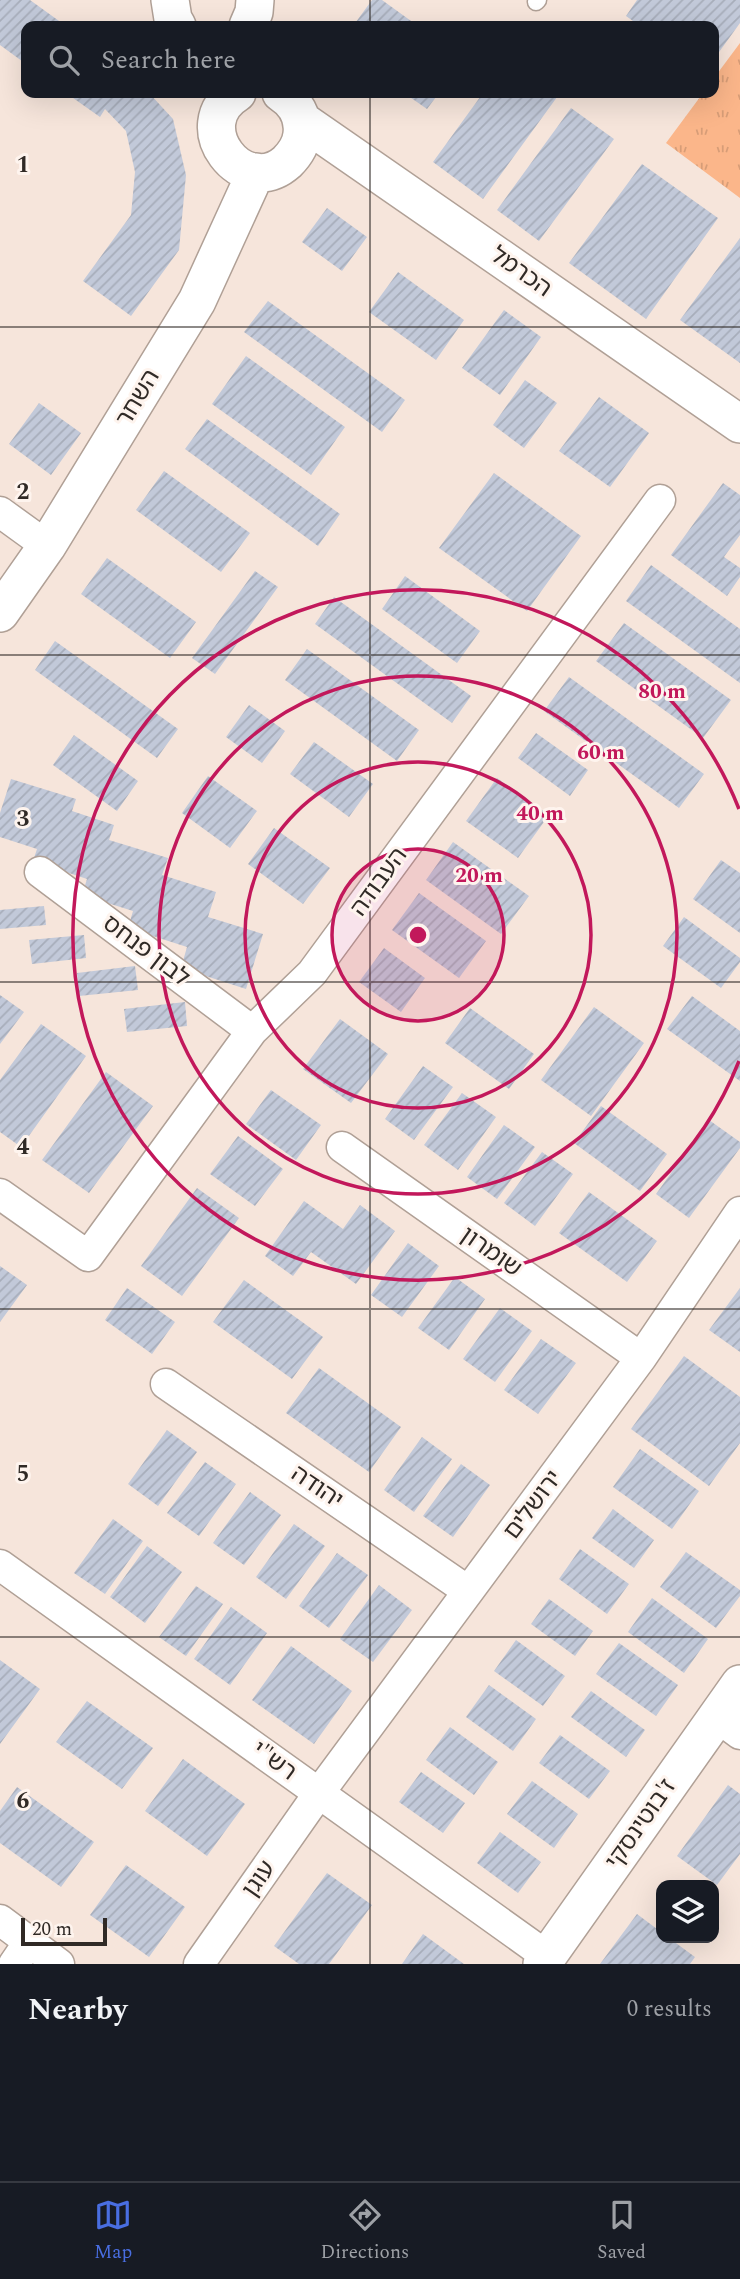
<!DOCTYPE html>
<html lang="en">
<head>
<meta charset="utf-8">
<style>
	body { margin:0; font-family:Spectral,"Noto Sans Hebrew",serif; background:#242831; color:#f1f3f6 }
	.controls { position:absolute; right:21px; bottom:21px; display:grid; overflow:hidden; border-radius:14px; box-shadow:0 7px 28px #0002 }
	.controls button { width:63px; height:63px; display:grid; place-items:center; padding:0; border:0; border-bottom:2px solid #363941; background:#171b24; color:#f1f3f6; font:35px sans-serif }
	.scale { position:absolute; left:21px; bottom:18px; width:86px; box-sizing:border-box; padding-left:7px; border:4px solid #302a26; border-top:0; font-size:19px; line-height:24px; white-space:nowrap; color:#302a26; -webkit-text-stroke:5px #fef4ee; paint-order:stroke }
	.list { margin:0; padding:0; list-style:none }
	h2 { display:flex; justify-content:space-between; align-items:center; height:91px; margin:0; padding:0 28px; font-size:30px }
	h2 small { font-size:23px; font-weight:400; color:#9ea1a6 }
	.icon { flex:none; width:38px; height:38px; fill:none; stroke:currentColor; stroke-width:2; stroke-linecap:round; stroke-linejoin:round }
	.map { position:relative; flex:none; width:740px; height:1964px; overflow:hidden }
	.search { position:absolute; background:#171b24; box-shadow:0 7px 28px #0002; left:21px; right:21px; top:21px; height:77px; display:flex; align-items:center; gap:18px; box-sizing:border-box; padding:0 24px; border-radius:14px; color:#9ea1a6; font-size:26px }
	.sheet { height:217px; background:#171b24 }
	nav { display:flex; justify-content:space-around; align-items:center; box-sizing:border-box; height:98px; border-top:2px solid #363941; background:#171b24; font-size:19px; color:#9ea1a6 }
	nav a { display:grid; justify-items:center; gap:4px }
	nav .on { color:#496ee1 }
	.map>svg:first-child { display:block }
</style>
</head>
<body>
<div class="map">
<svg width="740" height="1964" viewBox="0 0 740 1964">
	<defs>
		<pattern id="park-tufts" width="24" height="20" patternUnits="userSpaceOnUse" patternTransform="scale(1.75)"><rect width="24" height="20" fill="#fbb68a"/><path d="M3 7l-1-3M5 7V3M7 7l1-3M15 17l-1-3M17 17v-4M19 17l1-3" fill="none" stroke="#d79d77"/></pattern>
		<pattern id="building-hatch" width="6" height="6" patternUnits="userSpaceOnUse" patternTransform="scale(1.75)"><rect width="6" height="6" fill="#c2c9d9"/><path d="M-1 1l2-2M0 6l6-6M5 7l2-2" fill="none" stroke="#a7adba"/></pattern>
	</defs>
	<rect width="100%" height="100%" fill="#f6e5db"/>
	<path fill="url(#park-tufts)" d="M740,43V198L666,143L703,93H714V78Z"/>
	<path fill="url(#building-hatch)" d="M0,0H30L66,26H26V64L0,45Z
		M372,0H382L418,26H353Z
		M637,0H740V23L714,59V26H640L626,16Z
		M66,93H149L173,119L186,175L179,250L131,316L83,281L131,215L135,172L126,131L105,109L100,117Z
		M404,93H439L427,109Z
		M483,93H560L483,199L433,162Z
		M571,108L614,139L539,241L497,210Z
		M642,164L718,218L646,319L569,263Z
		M327,208L367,237L342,271L302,242Z
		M740,238V363L680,320Z
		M398,272L464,320L436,360L369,312Z
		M268,301L405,400L382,432L244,332Z
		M504,310L541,337L500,395L462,368Z
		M246,356L345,427L311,475L212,404Z
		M525,380L557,403L524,448L493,425Z
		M599,397L649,433L610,487L559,451Z
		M39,403L81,433L51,475L9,444Z
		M207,419L340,514L318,546L185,449Z
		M164,471L250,533L221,572L136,510Z
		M494,473L581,536L527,611L439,548Z
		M723,483L740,495V535L724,557L740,568V577L727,596L671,555Z
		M107,558L196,622L170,658L81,594Z
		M651,565L740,629V683L626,601Z
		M255,571L278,587L215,674L192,658Z
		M405,576L480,631L457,663L382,609Z
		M334,597L471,696L452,723L315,624Z
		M624,623L731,700L703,738L596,661Z
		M55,641L178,729L157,758L35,670Z
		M307,649L419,730L397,761L285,680Z
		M569,677L704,774L679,808L544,711Z
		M249,705L285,731L262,763L226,737Z
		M536,733L588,770L570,796L518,758Z
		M74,735L138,781L117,811L53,765Z
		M314,742L373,784L349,817L290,774Z
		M208,776L257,811L230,848L182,813Z
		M497,778L549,815L518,858L466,821Z
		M11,779L76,799L72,811L114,825L109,840L168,858L162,875L216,892L208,917L263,934L246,989L181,968L187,947L128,928L133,911L82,895L87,879L33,861L37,849L0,837V813Z
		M274,828L330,868L303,904L248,864Z
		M453,842L529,896L501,934L426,880Z
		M721,860L740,873V933L693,899Z
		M419,893L486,941L459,978L392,930Z
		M44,906L46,925L0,929V910Z
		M684,917L740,958V962L721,988L663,946Z
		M84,935L86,958L32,964L29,940Z
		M384,948L425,978L401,1012L359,982Z
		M135,966L138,990L79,996L77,973Z
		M0,995L24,1012L0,1044Z
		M692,996L740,1031V1081L667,1029Z
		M185,1002L187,1026L127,1032L124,1009Z
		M594,1007L644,1043L591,1116L541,1080Z
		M470,1008L534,1054L509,1089L445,1043Z
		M340,1019L388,1054L351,1103L303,1069Z
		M41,1024L86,1056L21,1147L0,1132V1080Z
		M423,1066L453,1087L414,1140L385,1119Z
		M106,1072L153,1106L89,1193L42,1160Z
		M271,1090L321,1125L296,1160L246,1124Z
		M462,1093L496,1117L458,1170L424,1145Z
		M601,1106L667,1154L640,1191L574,1143Z
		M709,1120L740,1142V1148L689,1218L656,1194Z
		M504,1125L535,1147L497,1199L467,1177Z
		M238,1136L283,1169L255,1206L210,1174Z
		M542,1152L573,1174L535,1226L504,1203Z
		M197,1188L239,1218L182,1296L141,1266Z
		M589,1192L657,1241L627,1282L559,1233Z
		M304,1201L343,1229L360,1205L395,1231L356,1284L311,1252L293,1276L265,1256Z
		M408,1243L439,1266L402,1317L371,1295Z
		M0,1266L27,1285L0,1322Z
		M455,1277L485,1299L449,1350L418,1328Z
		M244,1280L323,1337L292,1379L213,1322Z
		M127,1288L175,1322L152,1354L105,1320Z
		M740,1288V1352L709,1330Z
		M500,1308L532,1331L495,1382L463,1359Z
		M541,1339L576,1363L538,1414L504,1390Z
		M684,1356L740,1397V1443L709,1486L631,1429Z
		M319,1368L401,1427L369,1472L286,1413Z
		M167,1430L197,1452L158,1506L128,1484Z
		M422,1437L452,1459L414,1512L384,1490Z
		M640,1449L699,1491L672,1529L613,1487Z
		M205,1462L236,1484L199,1536L167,1513Z
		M461,1464L490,1485L453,1537L423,1516Z
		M250,1492L281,1515L244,1565L213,1543Z
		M613,1509L654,1540L634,1568L592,1538Z
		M113,1519L143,1541L105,1594L74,1573Z
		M294,1524L325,1546L286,1599L256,1577Z
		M147,1546L182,1572L145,1623L110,1597Z
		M580,1549L629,1584L607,1614L559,1579Z
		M686,1552L740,1590V1596L716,1628L660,1587Z
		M337,1553L368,1575L329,1628L299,1606Z
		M379,1585L412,1610L373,1662L340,1639Z
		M196,1586L223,1604L186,1656L159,1637Z
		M652,1598L708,1639L684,1673L628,1632Z
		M549,1599L593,1631L575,1656L531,1624Z
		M231,1607L267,1633L230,1685L194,1659Z
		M516,1640L565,1676L543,1706L494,1671Z
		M619,1643L678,1685L656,1716L596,1674Z
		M291,1646L352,1691L314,1744L252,1700Z
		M0,1660L40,1689L0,1744Z
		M489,1685L536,1719L513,1751L466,1717Z
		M591,1691L645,1730L626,1757L571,1717Z
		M87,1701L153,1748L122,1789L56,1742Z
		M450,1727L498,1762L474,1795L426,1760Z
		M560,1735L610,1771L589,1799L539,1763Z
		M183,1759L245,1804L207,1856L145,1811Z
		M421,1772L465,1803L443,1833L399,1802Z
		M532,1781L578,1814L554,1848L507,1814Z
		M728,1785L740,1794V1854L717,1885L677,1856Z
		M17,1787L94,1842L61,1887L0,1843V1811Z
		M500,1832L541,1862L518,1893L477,1863Z
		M126,1865L185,1907L149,1957L90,1915Z
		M327,1873L372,1905L329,1964H299L274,1946Z
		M637,1914L661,1932V1938H669L695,1957L690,1964H600Z
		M423,1934L464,1964H402Z"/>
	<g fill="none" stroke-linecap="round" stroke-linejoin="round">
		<g stroke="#b0a096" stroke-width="19">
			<path id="service" d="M536,2L538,0"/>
		</g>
		<g stroke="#b0a096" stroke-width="33">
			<path id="minor" d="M0,512L47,546
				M40,872L252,1031
				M342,1147L641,1358
				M0,1194L88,1256L252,1031L312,973L660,500
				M166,1384L468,1591
				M0,1565L548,1957
				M717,1717L740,1734
				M0,1920L59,1964
				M14,1964L29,1942
				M199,1964L319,1793L641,1358L740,1212"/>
		</g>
		<g stroke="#b0a096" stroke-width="40">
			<path id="tertiary" d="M170,0L173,19L177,26
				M248,26L254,12L255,0
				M237,93C185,125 243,201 287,162C295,154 301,145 302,134C304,117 295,102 281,93
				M301,120L740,424
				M0,613L47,546L197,301L256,172
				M542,1964L740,1684"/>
		</g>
		<use href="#service" stroke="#fff" stroke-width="16"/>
		<use href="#minor" stroke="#fff" stroke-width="30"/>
		<use href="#tertiary" stroke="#fff" stroke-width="37"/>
	</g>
	<path fill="none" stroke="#302a26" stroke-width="2" stroke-opacity="0.55" d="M370,0V26M370,93V1964M0,327H740M0,655H740M0,982H740M0,1309H740M0,1637H740"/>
	<circle cx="418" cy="935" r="86" fill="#c2185b" fill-opacity=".12"/>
	<g fill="none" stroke="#c2185b" stroke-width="3.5">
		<circle cx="418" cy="935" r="86"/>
		<circle cx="418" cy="935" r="173"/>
		<circle cx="418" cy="935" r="259"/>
		<path d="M739 1061A345 345 0 1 1 739 809"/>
	</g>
	<g text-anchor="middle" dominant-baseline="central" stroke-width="6" stroke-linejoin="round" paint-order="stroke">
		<g font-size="24" fill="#302a26" stroke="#fef4ee">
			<text transform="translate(521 272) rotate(35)">הכרמל</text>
			<text transform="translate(138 398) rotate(-59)">השחר</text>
			<text transform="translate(379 882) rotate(-54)">העבודה</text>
			<text transform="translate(146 951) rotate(37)">לבון פנחס</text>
			<text transform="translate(491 1252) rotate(35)">שומרון</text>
			<text transform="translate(317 1487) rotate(34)">יהודה</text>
			<text transform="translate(533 1505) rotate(-53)">ירושלים</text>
			<text transform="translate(274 1761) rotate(36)">רש"י</text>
			<text transform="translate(641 1824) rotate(-55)">ז'בוטינסקי</text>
			<text transform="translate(259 1879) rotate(-55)">עוגן</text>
		</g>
	</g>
	<g font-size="23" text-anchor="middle" font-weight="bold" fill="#302a26" stroke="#fef4ee" stroke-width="6" stroke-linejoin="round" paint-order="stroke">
		<text x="23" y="172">1</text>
		<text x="23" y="499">2</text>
		<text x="23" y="826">3</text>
		<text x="23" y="1154">4</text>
		<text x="23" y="1481">5</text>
		<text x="23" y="1808">6</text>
	</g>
	<circle cx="418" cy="935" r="10" fill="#c2185b" stroke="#fef4ee" stroke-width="3.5"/>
	<g font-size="21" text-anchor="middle" font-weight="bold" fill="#c2185b" stroke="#fef4ee" stroke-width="6" stroke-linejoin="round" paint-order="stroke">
		<text x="662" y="698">80 m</text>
		<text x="601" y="759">60 m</text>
		<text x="540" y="820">40 m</text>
		<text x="479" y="882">20 m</text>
	</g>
</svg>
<div class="controls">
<button><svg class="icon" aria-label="layers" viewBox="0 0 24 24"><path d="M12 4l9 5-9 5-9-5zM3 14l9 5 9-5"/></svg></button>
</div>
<div class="scale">20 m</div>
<div class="search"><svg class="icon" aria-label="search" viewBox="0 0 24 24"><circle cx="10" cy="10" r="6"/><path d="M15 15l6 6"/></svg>Search here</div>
</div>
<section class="sheet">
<h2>Nearby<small>0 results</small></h2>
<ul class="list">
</ul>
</section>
<nav>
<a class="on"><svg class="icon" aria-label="map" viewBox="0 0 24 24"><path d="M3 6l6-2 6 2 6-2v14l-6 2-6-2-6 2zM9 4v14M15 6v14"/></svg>Map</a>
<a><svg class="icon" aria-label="directions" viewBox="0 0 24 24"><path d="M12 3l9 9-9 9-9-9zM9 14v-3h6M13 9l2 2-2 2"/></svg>Directions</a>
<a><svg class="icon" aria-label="saved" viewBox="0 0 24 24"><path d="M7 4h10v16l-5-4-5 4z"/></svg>Saved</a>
</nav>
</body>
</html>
